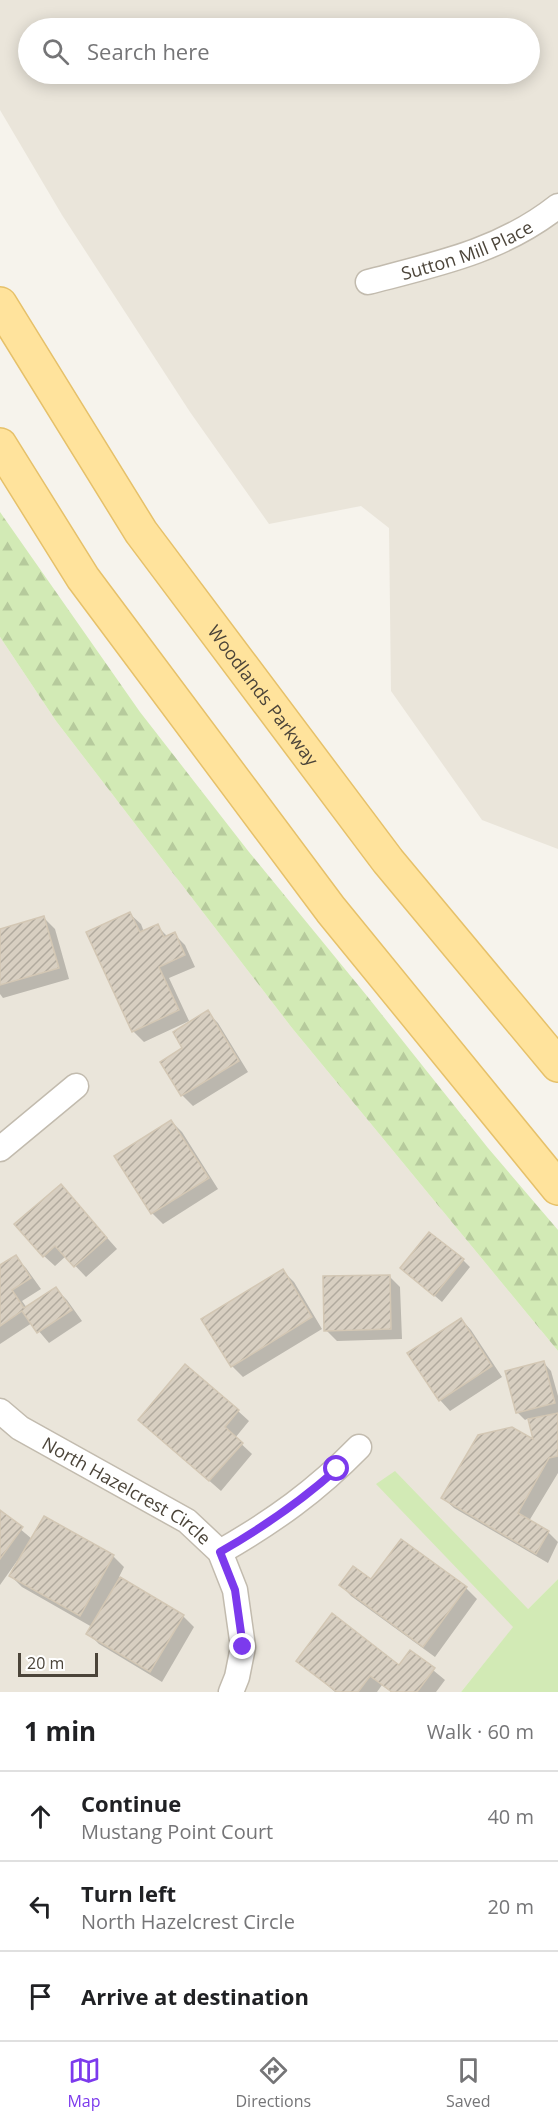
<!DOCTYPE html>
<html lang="en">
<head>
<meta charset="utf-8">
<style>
	body { margin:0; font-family:"Open Sans",sans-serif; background:#f6f6f6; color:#202124 }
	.scale { position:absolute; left:18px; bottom:15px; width:80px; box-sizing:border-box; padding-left:6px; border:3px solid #4b4439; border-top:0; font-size:16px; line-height:21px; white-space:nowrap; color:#4b4439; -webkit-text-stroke:4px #fff; paint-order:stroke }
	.stop { position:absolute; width:18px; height:18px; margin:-14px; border:4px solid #7c3aed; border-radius:50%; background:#fff }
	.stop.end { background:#7c3aed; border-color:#fff; box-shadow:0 2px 6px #0008 }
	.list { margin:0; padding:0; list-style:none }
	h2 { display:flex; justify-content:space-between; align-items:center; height:78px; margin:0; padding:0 24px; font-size:26px }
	h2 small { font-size:20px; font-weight:400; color:#757577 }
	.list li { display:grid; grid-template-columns:39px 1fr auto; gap:18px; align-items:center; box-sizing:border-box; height:90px; padding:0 24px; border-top:2px solid #e0e0e0 }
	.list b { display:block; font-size:22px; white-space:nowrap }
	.list p { margin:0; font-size:20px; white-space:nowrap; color:#757577 }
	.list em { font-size:20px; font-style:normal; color:#757577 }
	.icon { flex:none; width:33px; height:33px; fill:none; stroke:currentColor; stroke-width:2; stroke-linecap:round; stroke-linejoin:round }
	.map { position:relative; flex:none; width:558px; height:1692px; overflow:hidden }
	.search { position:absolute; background:#fff; box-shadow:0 3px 15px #0003; left:18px; right:18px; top:18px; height:66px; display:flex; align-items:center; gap:15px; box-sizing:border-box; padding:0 21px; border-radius:33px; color:#757577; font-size:22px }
	.sheet { height:348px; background:#fff }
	nav { display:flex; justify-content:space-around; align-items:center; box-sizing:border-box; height:84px; border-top:2px solid #e0e0e0; background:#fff; font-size:16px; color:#757577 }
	nav a { display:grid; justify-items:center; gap:3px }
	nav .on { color:#7c3aed }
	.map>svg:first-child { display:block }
</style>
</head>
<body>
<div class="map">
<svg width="558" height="1692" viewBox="0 0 558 1692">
	<defs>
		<pattern id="forest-firs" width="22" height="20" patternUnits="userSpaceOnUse" patternTransform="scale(1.5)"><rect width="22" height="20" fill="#d2eab5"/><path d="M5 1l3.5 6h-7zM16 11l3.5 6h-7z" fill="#b6ca9c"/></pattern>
		<pattern id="building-hatch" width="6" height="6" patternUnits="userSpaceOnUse" patternTransform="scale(1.5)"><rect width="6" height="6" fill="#d8cfc1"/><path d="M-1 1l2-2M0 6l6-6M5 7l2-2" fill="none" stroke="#b1aa9e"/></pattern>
	</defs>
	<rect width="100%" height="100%" fill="#f6f3ec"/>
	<path fill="#eae5da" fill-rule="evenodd" d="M0,0H558V849L482,820L391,691L389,528L361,506L269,524L190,412L62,215L0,110ZM28,28H530V74H28Z
		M0,637L56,721L292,1028L558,1351V1579L528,1609L461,1692H0Z"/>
	<path fill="#d2eab5" d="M395,1471L528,1609L558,1579V1692H461L513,1627L376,1484Z"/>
	<path fill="url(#forest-firs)" d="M0,512L140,712L249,852L367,996L488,1148L558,1230V1351L292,1028L56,721L0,637Z"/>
	<path fill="#0003" d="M130,914L141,924L144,932L157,926L168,937L174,934L185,945L195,967L169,978L190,1023L207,1012L218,1023L248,1072L193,1106L182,1095L162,1062L185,1048L189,1021L144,1042L133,1031Z
		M44,918L55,929L69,979L3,998L0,994V931Z
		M171,1121L182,1132L218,1189L163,1224L152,1213L116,1156Z
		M71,1197L117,1249L86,1277L66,1256L55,1266L44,1256Z
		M15,1257L26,1268L41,1289L22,1301L27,1308L56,1289L67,1300L82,1321L49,1343L32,1323L0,1344V1267Z
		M463,1260L470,1267L442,1302L402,1268Z
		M283,1271L294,1282L322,1329L243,1377L232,1366Z
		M389,1276L400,1287L402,1339L337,1341L326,1330Z
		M461,1319L471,1330L502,1377L450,1411L440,1400Z
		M544,1363L551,1371L558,1396V1473L529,1521L548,1532L558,1542L548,1563L454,1508L443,1498L535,1442L529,1418L525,1420L517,1412Z
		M238,1411L249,1421L235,1438L252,1454L221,1491L140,1420Z
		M0,1512L32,1539L44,1518L114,1557L124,1567L119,1577L183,1616L194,1627L162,1682L99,1644L88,1633L92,1627L22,1587L11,1576L19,1562L17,1561L0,1585Z
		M371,1582L466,1588L477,1599L435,1657L351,1596L341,1585Z
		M411,1652L445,1680L436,1692H391L382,1685L377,1692H335L298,1660L399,1667Z"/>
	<path fill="url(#building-hatch)" stroke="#d3c7b4" stroke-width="1.5" d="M130,912L140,932L158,924L164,937L175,932L185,955L159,967L179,1010L132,1032L86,932Z
		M44,916L59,968L0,985V929Z
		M208,1010L239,1061L181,1096L160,1062L182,1048L173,1032Z
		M171,1120L209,1178L151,1214L114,1156Z
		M61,1184L107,1238L74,1267L55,1246L43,1257L14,1224Z
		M429,1232L464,1259L434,1296L400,1268Z
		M16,1255L31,1278L12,1290L24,1308L56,1287L72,1310L37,1333L22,1311L0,1326V1265Z
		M283,1269L312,1317L231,1367L201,1319Z
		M390,1275L391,1329L324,1331L323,1276Z
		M461,1318L492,1366L439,1401L407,1353Z
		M544,1361L555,1403L516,1413L505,1371Z
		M185,1364L239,1410L225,1427L243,1443L209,1481L138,1420Z
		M558,1413V1456L549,1458L518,1513L549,1531L536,1554L441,1498L478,1435L512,1427L533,1439L528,1419Z
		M0,1510L23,1527L0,1559Z
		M44,1516L114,1555L80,1616L9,1576Z
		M401,1539L467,1587L423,1647L339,1585L353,1566L371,1579Z
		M120,1577L184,1615L150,1672L86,1634Z
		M332,1613L399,1665L410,1650L435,1668L417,1692H392L370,1676L358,1692H337L296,1661Z"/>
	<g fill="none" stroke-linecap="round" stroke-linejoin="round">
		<g stroke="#c2bbae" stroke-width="27">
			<g id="street">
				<path id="s1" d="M368,282C437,264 501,251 558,206"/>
				<path d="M0,1149L76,1086"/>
				<path id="s2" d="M0,1411L20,1428L187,1521L220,1552L235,1590L243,1647L237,1677L231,1692"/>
				<path d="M220,1552C274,1521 316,1491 359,1447"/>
			</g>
		</g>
		<g stroke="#e6c16a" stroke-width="36">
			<g id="primary">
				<path id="s3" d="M0,304L141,532L388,861L558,1065"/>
				<path d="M0,445L83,578L331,910L558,1188"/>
			</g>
		</g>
		<use href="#street" stroke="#fff" stroke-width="24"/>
		<use href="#primary" stroke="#ffe39c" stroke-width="33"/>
	</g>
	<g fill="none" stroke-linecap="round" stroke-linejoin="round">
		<path stroke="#7c3aed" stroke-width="8" d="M243,1647L235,1590L220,1552C262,1528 300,1502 337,1469"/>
	</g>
	<g text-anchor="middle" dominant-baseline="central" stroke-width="5" stroke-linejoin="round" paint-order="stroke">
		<g font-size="18" fill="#4b4439" stroke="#fff">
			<text stroke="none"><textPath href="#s1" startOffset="104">Sutton Mill Place</textPath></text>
			<text stroke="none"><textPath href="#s3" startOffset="472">Woodlands Parkway</textPath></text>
			<text stroke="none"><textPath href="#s2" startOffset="150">North Hazelcrest Circle</textPath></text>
		</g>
	</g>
</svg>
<div class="scale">20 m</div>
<div class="stop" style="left:337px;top:1469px"></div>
<div class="stop end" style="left:243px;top:1647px"></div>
<div class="search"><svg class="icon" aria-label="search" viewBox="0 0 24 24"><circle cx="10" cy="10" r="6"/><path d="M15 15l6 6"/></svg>Search here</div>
</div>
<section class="sheet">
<h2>1 min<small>Walk · 60 m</small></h2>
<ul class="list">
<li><svg class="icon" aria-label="ahead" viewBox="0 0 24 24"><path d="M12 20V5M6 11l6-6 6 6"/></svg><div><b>Continue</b><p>Mustang Point Court</p></div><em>40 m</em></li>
<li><svg class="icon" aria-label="left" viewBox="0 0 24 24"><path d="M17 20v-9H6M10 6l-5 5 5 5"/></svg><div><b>Turn left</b><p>North Hazelcrest Circle</p></div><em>20 m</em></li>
<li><svg class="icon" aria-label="arrive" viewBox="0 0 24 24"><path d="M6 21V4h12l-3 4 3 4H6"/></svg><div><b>Arrive at destination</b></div></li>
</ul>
</section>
<nav>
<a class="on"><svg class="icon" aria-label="map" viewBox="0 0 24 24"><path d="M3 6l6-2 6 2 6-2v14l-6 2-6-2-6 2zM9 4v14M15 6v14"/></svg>Map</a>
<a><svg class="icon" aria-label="directions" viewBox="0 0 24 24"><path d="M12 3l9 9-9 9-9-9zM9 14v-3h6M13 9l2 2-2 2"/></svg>Directions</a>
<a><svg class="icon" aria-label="saved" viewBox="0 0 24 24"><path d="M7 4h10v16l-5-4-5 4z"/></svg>Saved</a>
</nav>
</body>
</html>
